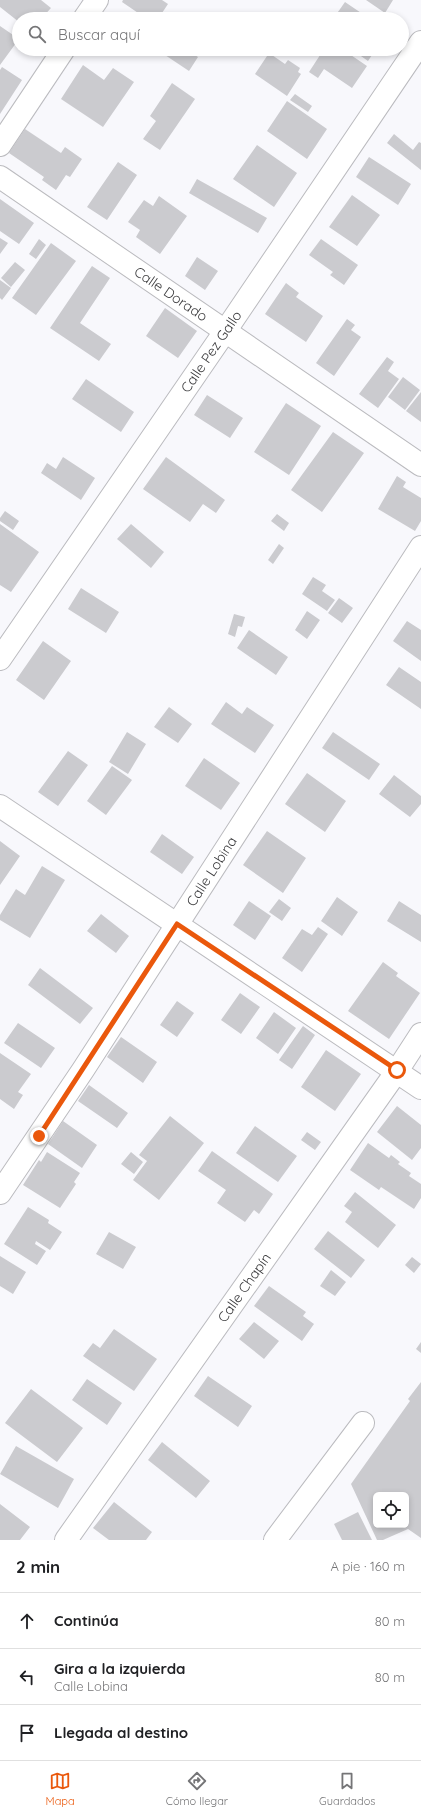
<!DOCTYPE html>
<html lang="es">
<head>
<meta charset="utf-8">
<style>
	body { margin:0; font-family:Quicksand,sans-serif; background:#f2f2f2; color:#202124 }
	.controls { position:absolute; right:12px; bottom:12px; display:grid; overflow:hidden; border-radius:6px; box-shadow:0 2px 6px #0003 }
	.controls button { width:36px; height:36px; display:grid; place-items:center; padding:0; border:0; border-bottom:1px solid #e0e0e0; background:#fff; color:#202124; font:20px sans-serif }
	.stop { position:absolute; width:12px; height:12px; margin:-9px; border:3px solid #ea580c; border-radius:50%; background:#fff }
	.stop.end { background:#ea580c; border-color:#fff; box-shadow:0 1px 4px #0008 }
	.list { margin:0; padding:0; list-style:none }
	h2 { display:flex; justify-content:space-between; align-items:center; height:52px; margin:0; padding:0 16px; font-size:17px }
	h2 small { font-size:13px; font-weight:400; color:#757577 }
	.list li { display:grid; grid-template-columns:26px 1fr auto; gap:12px; align-items:center; box-sizing:border-box; height:56px; padding:0 16px; border-top:1px solid #e0e0e0 }
	.list b { display:block; font-size:15px; white-space:nowrap }
	.list p { margin:0; font-size:13px; white-space:nowrap; color:#757577 }
	.list em { font-size:13px; font-style:normal; color:#757577 }
	.icon { flex:none; width:22px; height:22px; fill:none; stroke:currentColor; stroke-width:2; stroke-linecap:round; stroke-linejoin:round }
	.map { position:relative; flex:none; width:421px; height:1540px; overflow:hidden }
	.search { position:absolute; background:#fff; box-shadow:0 2px 6px #0003; left:12px; right:12px; top:12px; height:44px; display:flex; align-items:center; gap:10px; box-sizing:border-box; padding:0 14px; border-radius:22px; color:#757577; font-size:15px }
	.sheet { height:220px; background:#fff }
	nav { display:flex; justify-content:space-around; align-items:center; box-sizing:border-box; height:56px; border-top:1px solid #e0e0e0; background:#fff; font-size:11px; color:#757577 }
	nav a { display:grid; justify-items:center; gap:2px }
	nav .on { color:#ea580c }
	.map>svg:first-child { display:block }
</style>
</head>
<body>
<div class="map">
<svg width="421" height="1540" viewBox="0 0 421 1540">
	<rect width="100%" height="100%" fill="#f8f8fc"/>
	<path fill="#cbcbcf" fill-rule="evenodd" d="M0,0H41L51,8L41,19H19V22L0,7Z
		M123,0H162L168,4L158,19H147L122,2Z
		M366,0H393L385,13Z
		M345,2L370,19H333Z
		M0,26L19,39L0,65Z
		M165,49H186L198,57L189,71L162,53Z
		M324,49H342L367,66L352,88L324,69L318,78L309,72Z
		M351,49H376L368,61Z
		M269,53L285,64L288,60L300,68L298,72L301,74L287,96L255,74Z
		M83,65L104,80L113,68L134,82L103,127L61,99Z
		M2,67L22,80L0,114V70Z
		M172,83L195,99L160,150L143,139L156,121L150,116Z
		M295,94L312,106L308,112L290,100Z
		M287,101L327,129L307,159L267,131Z
		M25,129L61,153L65,147L82,159L70,177L66,175L56,190L42,180L44,177L9,153Z
		M394,134L413,150L419,142L421,143V170L387,143Z
		M257,145L297,173L274,207L233,179Z
		M369,157L411,184L398,205L356,177Z
		M118,162L137,175L107,220L87,207Z
		M197,179L267,218L258,233L189,193Z
		M352,195L380,215L357,246L329,227Z
		M159,196L187,216L160,254L136,237L140,230L128,222L144,200L153,206Z
		M0,199L34,223L19,244L0,231Z
		M0,238L8,243L0,254Z
		M39,239L46,245L36,259L29,254Z
		M321,239L358,265L344,285L330,275L333,272L309,255Z
		M51,243L76,261L36,315L12,298Z
		M197,257L218,271L205,290L185,276Z
		M15,262L25,270L11,287L1,278Z
		M92,266L110,278L80,323L111,344L99,361L50,328Z
		M0,280L11,288L2,300L0,298Z
		M286,283L299,293L296,297L323,316L306,342L265,314Z
		M165,308L197,331L178,358L146,336Z
		M347,319L355,325L351,330L361,337L334,376L316,363Z
		M387,357L394,362L388,371L399,379L378,408L359,394Z
		M403,377L420,390L405,410L388,397Z
		M86,379L134,412L121,432L72,399Z
		M421,392V422L406,411Z
		M207,395L243,418L230,438L194,415Z
		M286,403L321,426L289,475L254,452Z
		M333,432L364,453L322,512L291,490Z
		M63,457L95,478L81,500L41,473L47,463L56,469Z
		M166,457L225,500L216,513L203,504L190,522L143,489Z
		M397,476L406,482L403,487L421,498V521L415,531L378,509Z
		M5,511L19,521L13,530L0,521V518Z
		M277,514L289,523L284,531L271,521Z
		M0,524L39,552L11,592L0,585Z
		M131,524L164,552L151,568L117,539Z
		M279,544L284,548L273,564L268,560Z
		M313,577L326,585L322,591L335,600L327,611L302,594Z
		M81,588L119,612L106,633L68,609Z
		M339,598L353,608L342,623L328,613Z
		M307,611L320,620L307,639L295,630Z
		M234,614L245,617L242,627L238,626L235,637L228,634Z
		M407,621L421,630V661L393,641Z
		M249,630L288,657L276,675L237,648Z
		M43,641L71,661L44,700L16,680Z
		M399,667L421,682V709L386,685Z
		M226,702L242,714L247,707L274,725L255,753L211,724Z
		M169,707L192,724L178,743L154,727Z
		M127,732L146,744L128,774L109,762Z
		M333,732L380,764L369,780L322,748Z
		M68,751L88,765L58,806L38,792Z
		M204,758L240,783L221,810L185,786Z
		M112,766L132,780L106,815L87,801Z
		M307,773L346,801L325,832L285,804Z
		M394,775L421,796V804L410,817L379,794Z
		M267,831L306,858L283,893L243,865Z
		M162,834L194,857L182,874L150,852Z
		M0,841L20,856L0,885Z
		M42,866L65,880L30,938L0,920V915L16,889L25,895Z
		M337,897L358,912L342,936L321,921Z
		M279,899L291,908L282,921L269,912Z
		M249,901L271,916L255,940L233,925Z
		M399,901L421,915V942L387,921Z
		M101,914L129,936L116,953L87,931Z
		M318,927L328,934L302,972L282,958L302,929L312,935Z
		M383,962L398,973L396,976L420,993L389,1039L348,1011Z
		M40,968L93,1008L80,1024L28,985Z
		M240,993L260,1007L241,1034L221,1020Z
		M177,1001L194,1013L177,1037L160,1025Z
		M274,1012L296,1028L278,1054L256,1038Z
		M18,1023L55,1048L41,1068L4,1043Z
		M303,1026L315,1035L292,1069L279,1060Z
		M121,1037L157,1062L143,1083L107,1057Z
		M326,1050L361,1074L335,1111L301,1087Z
		M0,1053L31,1074L18,1092L23,1095L14,1109L0,1099Z
		M89,1085L128,1113L117,1128L78,1101Z
		M397,1106L421,1125V1148L412,1160L377,1132Z
		M170,1116L204,1143L159,1200L133,1180L147,1161L139,1155Z
		M63,1121L97,1145L82,1168L48,1144Z
		M255,1126L297,1156L278,1182L236,1153Z
		M307,1132L321,1142L315,1150L301,1140Z
		M368,1143L389,1158L391,1155L400,1162L398,1164L411,1173L409,1176L421,1184V1198L414,1209L381,1187L379,1190L350,1170Z
		M212,1151L273,1194L259,1214L254,1210L245,1222L217,1203L226,1190L198,1171Z
		M47,1152L80,1173L74,1182L76,1184L60,1208L23,1185L39,1160L41,1162Z
		M131,1152L143,1162L134,1174L121,1164Z
		M355,1192L396,1225L378,1248L345,1222L352,1212L344,1206Z
		M28,1207L49,1220L48,1223L62,1232L50,1250L36,1241L35,1244L46,1251L37,1265L4,1244Z
		M328,1231L365,1260L351,1278L314,1249Z
		M109,1232L136,1247L123,1269L96,1254Z
		M0,1256L26,1272L13,1294L0,1286Z
		M412,1257L421,1264L414,1273L405,1265Z
		M331,1270L346,1282L335,1296L320,1286Z
		M269,1286L306,1312L303,1316L314,1324L302,1341L254,1306Z
		M254,1322L279,1341L264,1359L239,1339Z
		M114,1329L157,1359L134,1391L83,1356L93,1343L100,1348Z
		M421,1342V1353L416,1349Z
		M208,1376L252,1406L238,1427L194,1396Z
		M87,1379L122,1403L107,1425L72,1400Z
		M421,1382V1538L408,1529L383,1540H377L351,1484L410,1401L408,1399ZM376,1495H406V1525H376Z
		M31,1389L83,1428L57,1462L5,1423Z
		M162,1442L210,1481L196,1498L148,1460Z
		M16,1446L74,1479L58,1508L0,1474Z
		M114,1502L152,1532L146,1540H109L93,1528Z
		M0,1504L30,1527L20,1540H0Z
		M358,1512L372,1540H342L334,1524Z"/>
	<g fill="none" stroke-linecap="round" stroke-linejoin="round">
		<g stroke="#bbbbbf" stroke-width="24">
			<g id="street">
				<path d="M84,19L97,0"/>
				<path d="M0,145L64,49"/>
				<path id="s1" d="M0,177L421,465"/>
				<path id="s2" d="M0,659L226,330L421,42"/>
				<path d="M0,806L421,1088"/>
				<path id="s3" d="M0,1193L83,1070L421,547"/>
				<path id="s4" d="M66,1540L397,1071L421,1034"/>
				<path d="M275,1540L363,1423"/>
			</g>
		</g>
		<use href="#street" stroke="#fff" stroke-width="22"/>
	</g>
	<g fill="none" stroke-linecap="round" stroke-linejoin="round">
		<path stroke="#ea580c" stroke-width="5" d="M39,1136L177,924L397,1070"/>
	</g>
	<g text-anchor="middle" dominant-baseline="central" stroke-width="4" stroke-linejoin="round" paint-order="stroke">
		<g font-size="14" fill="#3b3b3d" stroke="#fff">
			<text stroke="none"><textPath href="#s1" startOffset="207">Calle Dorado</textPath></text>
			<text stroke="none"><textPath href="#s2" startOffset="373">Calle Pez Gallo</textPath></text>
			<text stroke="none"><textPath href="#s3" startOffset="385">Calle Lobina</textPath></text>
			<text stroke="none"><textPath href="#s4" startOffset="309">Calle Chapín</textPath></text>
		</g>
	</g>
</svg>
<div class="controls">
<button><svg class="icon" aria-label="locate" viewBox="0 0 24 24"><circle cx="12" cy="12" r="6"/><path d="M12 2v4M12 18v4M2 12h4M18 12h4"/></svg></button>
</div>
<div class="stop" style="left:397px;top:1070px"></div>
<div class="stop end" style="left:39px;top:1136px"></div>
<div class="search"><svg class="icon" aria-label="search" viewBox="0 0 24 24"><circle cx="10" cy="10" r="6"/><path d="M15 15l6 6"/></svg>Buscar aquí</div>
</div>
<section class="sheet">
<h2>2 min<small>A pie · 160 m</small></h2>
<ul class="list">
<li><svg class="icon" aria-label="ahead" viewBox="0 0 24 24"><path d="M12 20V5M6 11l6-6 6 6"/></svg><div><b>Continúa</b></div><em>80 m</em></li>
<li><svg class="icon" aria-label="left" viewBox="0 0 24 24"><path d="M17 20v-9H6M10 6l-5 5 5 5"/></svg><div><b>Gira a la izquierda</b><p>Calle Lobina</p></div><em>80 m</em></li>
<li><svg class="icon" aria-label="arrive" viewBox="0 0 24 24"><path d="M6 21V4h12l-3 4 3 4H6"/></svg><div><b>Llegada al destino</b></div></li>
</ul>
</section>
<nav>
<a class="on"><svg class="icon" aria-label="map" viewBox="0 0 24 24"><path d="M3 6l6-2 6 2 6-2v14l-6 2-6-2-6 2zM9 4v14M15 6v14"/></svg>Mapa</a>
<a><svg class="icon" aria-label="directions" viewBox="0 0 24 24"><path d="M12 3l9 9-9 9-9-9zM9 14v-3h6M13 9l2 2-2 2"/></svg>Cómo llegar</a>
<a><svg class="icon" aria-label="saved" viewBox="0 0 24 24"><path d="M7 4h10v16l-5-4-5 4z"/></svg>Guardados</a>
</nav>
</body>
</html>
